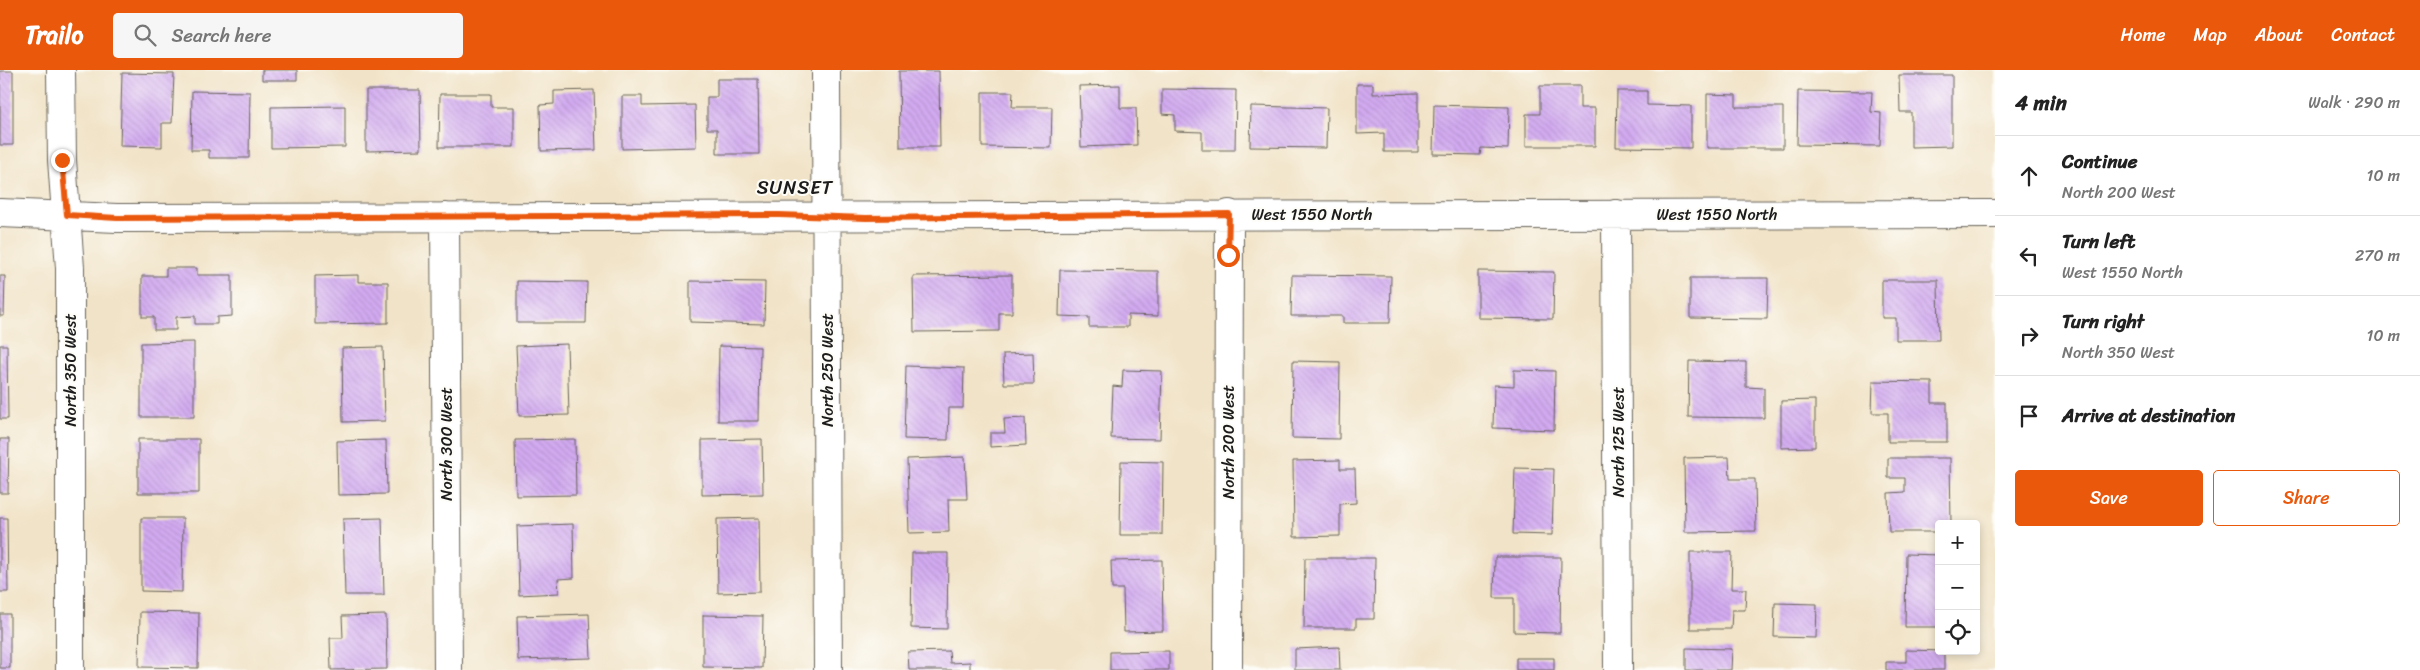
<!DOCTYPE html>
<html lang="en">
<head>
<meta charset="utf-8">
<style>
	body { margin:0; font-family:Sriracha,sans-serif; background:#f6f6f6; color:#222 }
	.controls { position:absolute; right:15px; bottom:15px; display:grid; overflow:hidden; border-radius:5px; box-shadow:0 2px 8px #0003 }
	.controls button { width:45px; height:45px; display:grid; place-items:center; padding:0; border:0; border-bottom:1px solid #e0e0e0; background:#fff; color:#222; font:25px sans-serif }
	.stop { position:absolute; width:15px; height:15px; margin:-11px; border:4px solid #ea580c; border-radius:50%; background:#fff }
	.stop.end { background:#ea580c; border-color:#fff; box-shadow:0 1px 5px #0008 }
	.list { margin:0; padding:0; list-style:none }
	h2 { display:flex; justify-content:space-between; align-items:center; height:65px; margin:0; padding:0 20px; font-size:21px }
	h2 small { font-size:16px; font-weight:400; color:#767676 }
	.list li { display:grid; grid-template-columns:32px 1fr auto; gap:15px; align-items:center; box-sizing:border-box; height:80px; padding:0 20px; border-top:1px solid #e0e0e0 }
	.list b { display:block; font-size:19px; white-space:nowrap }
	.list p { margin:0; font-size:16px; white-space:nowrap; color:#767676 }
	.list em { font-size:16px; font-style:normal; color:#767676 }
	.actions { display:flex; gap:10px; padding:15px 20px }
	.actions a { flex:1; padding:11px 0; border:1px solid #ea580c; border-radius:5px; text-align:center; font-size:18px; color:#ea580c }
	.actions .main { background:#ea580c; color:#fff }
	.icon { flex:none; width:28px; height:28px; fill:none; stroke:currentColor; stroke-width:2; stroke-linecap:round; stroke-linejoin:round }
	.map { position:relative; flex:none; width:1995px; height:600px; overflow:hidden }
	header { display:flex; align-items:center; gap:30px; box-sizing:border-box; height:70px; padding:0 25px; background:#ea580c; color:#fff }
	header strong { font-size:24px }
	nav { display:flex; gap:28px; margin-inline-start:auto; font-size:18px }
	.search { width:350px; height:45px; background:#f6f6f6; display:flex; align-items:center; gap:12px; box-sizing:border-box; padding:0 18px; border-radius:5px; color:#767676; font-size:19px }
	main { display:flex }
	aside { flex:1; background:#fff }
	.map>svg:first-child { display:block }
</style>
</head>
<body>
<header>
<strong>Trailo</strong>
<div class="search"><svg class="icon" aria-label="search" viewBox="0 0 24 24"><circle cx="10" cy="10" r="6"/><path d="M15 15l6 6"/></svg>Search here</div>
<nav><a>Home</a><a>Map</a><a>About</a><a>Contact</a></nav>
</header>
<main>
<div class="map">
<svg width="1995" height="600" viewBox="0 0 1995 600">
	<defs>
		<pattern id="building-back-hatch" width="6" height="6" patternUnits="userSpaceOnUse" patternTransform="scale(1.25)"><rect width="6" height="6" fill="#d2aaf0"/><path d="M-1 5l2 2M0 0l6 6M5-1l2 2" fill="none" stroke="#b492cd"/></pattern>
	</defs>
	<rect width="100%" height="100%" fill="#fdfcf7"/>
	<filter id="ink" filterUnits="userSpaceOnUse"><feTurbulence type="fractalNoise" baseFrequency=".02" numOctaves="2"/><feDisplacementMap in="SourceGraphic" scale="10" xChannelSelector="R" yChannelSelector="G"/><feConvolveMatrix kernelMatrix="1 2 1 2 8 2 1 2 1" color-interpolation-filters="sRGB"/></filter>
	<filter id="wash" filterUnits="userSpaceOnUse"><feTurbulence type="fractalNoise" baseFrequency=".0096" numOctaves="4" result="noise"/><feDisplacementMap in="SourceGraphic" scale="20" xChannelSelector="R" yChannelSelector="G"/><feGaussianBlur stdDeviation="1.12" result="paint"/><feColorMatrix in="noise" values="0 0 0 0 0 0 0 0 0 0 0 0 0 0 0 0 0 1.4 0 .05"/><feComposite in="paint" operator="in"/></filter>
	<g filter="url(#wash)">
		<rect width="100%" height="100%" fill="#f1e3c7"/>
		<g id="blocks">
			<path fill="url(#building-back-hatch)" d="M262,0H297V10H262Z
				M0,1H13V75H0Z
				M899,1H939L940,77H900Z
				M122,3L174,4L172,53H162V77L120,76Z
				M1899,5H1952V76L1911,77V42H1900Z
				M717,9H758L759,84H717V59H707V27H717Z
				M1357,14H1373V24L1418,23V82H1384V63L1357,64Z
				M1120,15V38H1136L1137,75L1081,77L1079,16Z
				M1540,16H1580V38H1595V76H1526V44H1540Z
				M1162,19L1236,20L1235,80H1202V62L1175,61V45L1162,44Z
				M366,20H420L421,80L366,81Z
				M594,20L596,80L541,81L540,35L554,34V21Z
				M192,21L250,22L249,88H209V80H191Z
				M1617,21H1647V35L1691,36V78L1616,77Z
				M1798,21L1872,22L1871,42L1881,43L1880,76L1797,75Z
				M982,22H1013L1012,37H1052L1051,78L982,77Z
				M440,24H491V37H514V77H439Z
				M1707,24L1736,25V37H1783V78H1707Z
				M622,26H642V36L695,35L696,77L622,79Z
				M1434,35L1509,37L1508,79L1481,78L1480,85L1433,84Z
				M345,36V77L271,78V37Z
				M1251,36L1327,38L1326,78L1250,77Z
				M166,198H197V205H232V246L217,247V254H195V246L176,247V260H154V247H142V206H166Z
				M1060,200L1158,201V246L1128,245V257H1089V247L1059,246Z
				M1478,201L1554,202L1553,249L1478,248Z
				M358,205V212H388V253L315,254V206Z
				M1012,205V243H999V261L914,262L913,206Z
				M1292,205L1391,206L1390,253H1343V246H1291Z
				M0,206H5L4,246H0Z
				M1690,208H1768L1767,249L1690,248Z
				M1882,210H1938L1939,270H1896V248H1882Z
				M517,211L587,212L586,253H517Z
				M690,211L765,212L764,254L690,252Z
				M194,272V347H141V273Z
				M567,274L569,345L519,346L516,276Z
				M0,275H7L8,349H0Z
				M719,276L760,277L759,351H718Z
				M383,277L385,351L343,352L342,278Z
				M1033,283L1034,314H1004L1003,284Z
				M1293,291L1340,292L1339,369L1292,368Z
				M1689,291L1746,292V317L1764,318V348L1688,347Z
				M906,296L964,298L963,338H949L948,370L904,369Z
				M1123,300L1162,301L1160,369L1111,368L1113,316L1122,317Z
				M1514,300L1555,301L1554,360L1493,358L1494,315L1514,316Z
				M1873,311L1932,312V333H1947V372H1888V343H1872Z
				M1815,330V377L1781,378V331Z
				M1025,348L1026,375L990,377V363H1005L1004,349Z
				M0,369H9L8,423H0Z
				M138,369H199V423H138Z
				M575,369L576,425L516,426L515,370Z
				M762,369L763,424L702,425V370Z
				M386,370L387,424L338,425L337,371Z
				M965,387L967,429H948L949,462L909,463L907,389Z
				M1729,387L1730,409H1755L1756,461L1685,462L1684,388Z
				M1888,388H1950L1951,454H1939V462H1889L1888,423L1905,422V408H1888Z
				M1340,390V399H1355L1356,433L1340,434V466L1294,467L1293,391Z
				M1121,391L1163,392L1162,465H1120Z
				M1515,398L1554,399L1552,465L1513,464Z
				M0,448H7L8,522H0Z
				M141,448H183L182,522L141,521Z
				M382,448L384,525H345L343,449Z
				M759,448L760,522L718,523L717,449Z
				M573,454L574,508L558,509L559,523L519,525L517,456Z
				M1690,482H1732L1731,519H1746L1745,540H1732L1731,559H1690Z
				M912,483H948L947,559L911,558Z
				M1906,484L1939,485V557H1905Z
				M1495,487H1561L1560,563L1514,562V528H1494Z
				M1305,488H1375L1374,549H1356V558H1304Z
				M1162,490L1163,561L1124,562L1123,519H1112L1111,491Z
				M1775,533L1817,534L1816,568L1774,567Z
				M140,542L199,543L198,598L139,597Z
				M0,544H10V598H0Z
				M589,544L591,588L518,590L517,546Z
				M386,545L387,599L331,600L330,568H343L342,546Z
				M703,545L763,546L762,598L703,597Z
				M1339,577L1340,600H1295V579Z
				M1686,578L1732,579L1731,600H1686Z
				M1906,580L1944,581V600H1886V592H1906Z
				M949,581L950,593L970,592V600H909L908,582Z
				M1169,581V600H1110V582Z
				M1516,588H1554V600H1516Z"/>
		</g>
	</g>
	<g filter="url(#ink)">
		<use href="#blocks" fill-opacity="0" stroke="#676258" stroke-width="1"/>
		<g fill="none" stroke-linecap="round" stroke-linejoin="round">
			<g stroke="#676258" stroke-width="30">
				<path id="minor" d="M61,0L62,90L70,198V600
					M826,0L828,600
					M0,143L117,148L1995,144
					M1616,144L1618,600
					M445,147L448,600
					M1228,600L1229,144"/>
			</g>
			<use href="#minor" stroke="#fff" stroke-width="28"/>
		</g>
	</g>
	<g fill="none" stroke-linecap="round" stroke-linejoin="round" filter="url(#ink)">
		<path stroke="#ea580c" stroke-width="6" d="M62,90L67,145L117,148L779,145L866,148L1229,144L1228,185"/>
	</g>
	<g text-anchor="middle" dominant-baseline="central" stroke-width="4" stroke-linejoin="round" paint-order="stroke">
		<g font-size="16" fill="#1c1c1c" stroke="#fdfcf7">
			<text x="1312" y="144">West 1550 North</text>
			<text x="1717" y="144">West 1550 North</text>
			<text transform="translate(70 300) rotate(-90)">North 350 West</text>
			<text transform="translate(827 300) rotate(-90)">North 250 West</text>
			<text transform="translate(1228 372) rotate(-90)">North 200 West</text>
			<text transform="translate(1618 372) rotate(-90)">North 125 West</text>
			<text transform="translate(446 374) rotate(-90)">North 300 West</text>
		</g>
		<g font-size="19" letter-spacing="1" fill="#1c1c1c" stroke="#fdfcf7">
			<text x="795" y="117">SUNSET</text>
		</g>
	</g>
</svg>
<div class="controls">
<button>+</button>
<button>−</button>
<button><svg class="icon" aria-label="locate" viewBox="0 0 24 24"><circle cx="12" cy="12" r="6"/><path d="M12 2v4M12 18v4M2 12h4M18 12h4"/></svg></button>
</div>
<div class="stop" style="left:1228px;top:185px"></div>
<div class="stop end" style="left:62px;top:90px"></div>
</div>
<aside>
<h2>4 min<small>Walk · 290 m</small></h2>
<ul class="list">
<li><svg class="icon" aria-label="ahead" viewBox="0 0 24 24"><path d="M12 20V5M6 11l6-6 6 6"/></svg><div><b>Continue</b><p>North 200 West</p></div><em>10 m</em></li>
<li><svg class="icon" aria-label="left" viewBox="0 0 24 24"><path d="M17 20v-9H6M10 6l-5 5 5 5"/></svg><div><b>Turn left</b><p>West 1550 North</p></div><em>270 m</em></li>
<li><svg class="icon" aria-label="right" viewBox="0 0 24 24"><path d="M7 20v-9h11M14 6l5 5-5 5"/></svg><div><b>Turn right</b><p>North 350 West</p></div><em>10 m</em></li>
<li><svg class="icon" aria-label="arrive" viewBox="0 0 24 24"><path d="M6 21V4h12l-3 4 3 4H6"/></svg><div><b>Arrive at destination</b></div></li>
</ul>
<div class="actions"><a class="main">Save</a><a>Share</a></div>
</aside>
</main>
</body>
</html>
